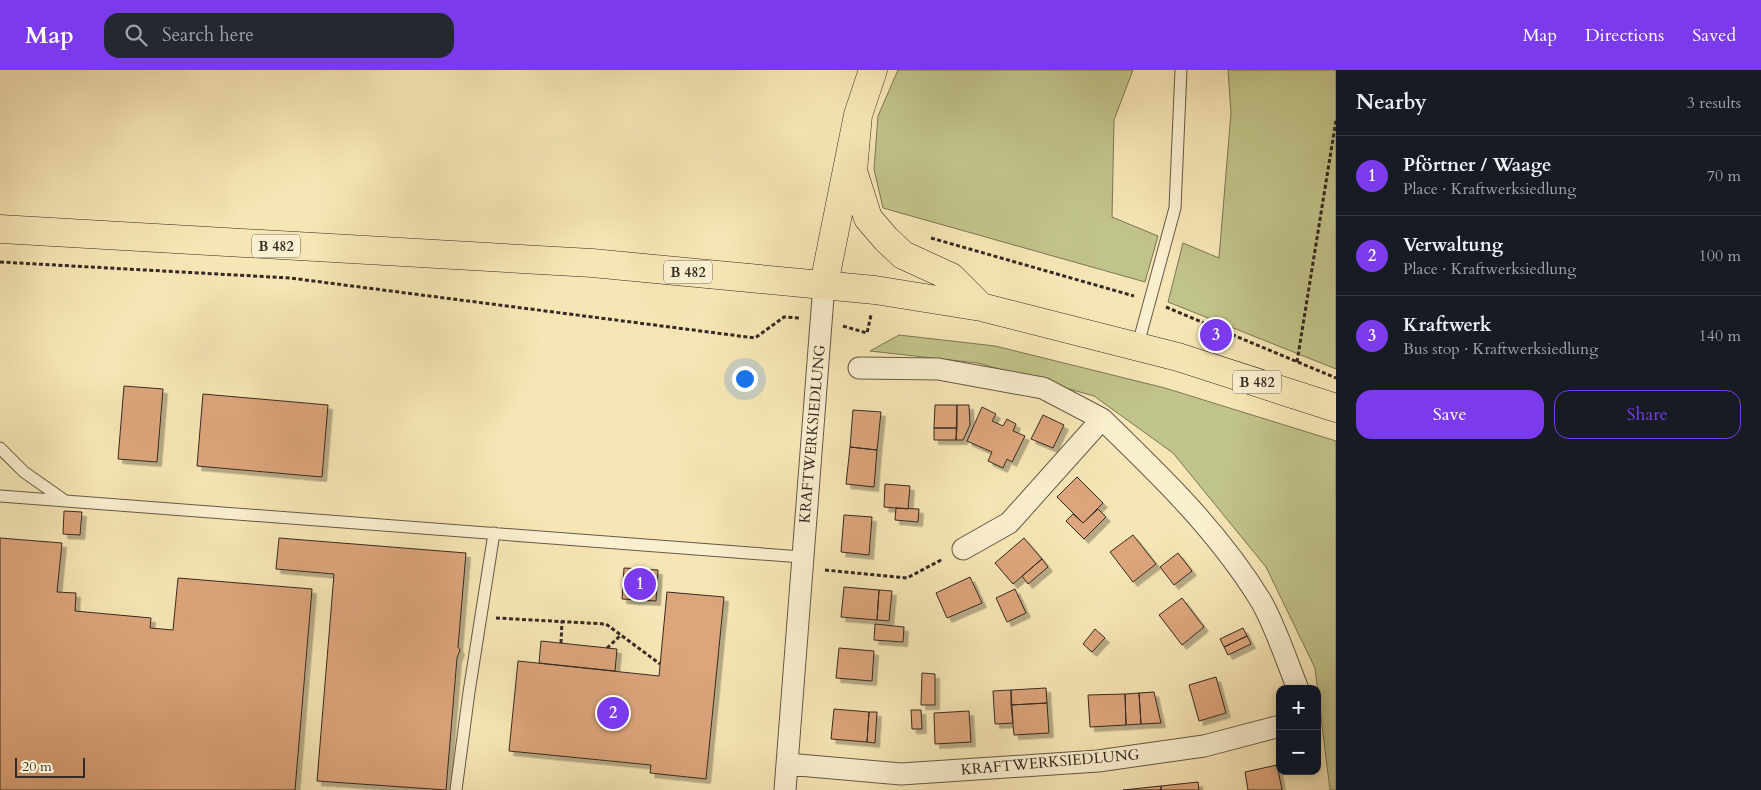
<!DOCTYPE html>
<html lang="en">
<head>
<meta charset="utf-8">
<style>
	body { margin:0; font-family:Cardo,serif; background:#242831; color:#f1f3f6 }
	.controls { position:absolute; right:15px; bottom:15px; display:grid; overflow:hidden; border-radius:10px; box-shadow:0 2px 12px #0003 }
	.controls button { width:45px; height:45px; display:grid; place-items:center; padding:0; border:0; border-bottom:1px solid #363941; background:#171b24; color:#f1f3f6; font:25px sans-serif }
	.scale { position:absolute; left:15px; bottom:12px; width:70px; box-sizing:border-box; padding-left:5px; border:2px solid #342923; border-top:0; font-size:14px; line-height:18px; white-space:nowrap; color:#342923; -webkit-text-stroke:4px #faefcf; paint-order:stroke }
	.you { position:absolute; left:744px; top:308px; width:18px; height:18px; margin:-12px; border:4px solid #fff; border-radius:50%; background:#1a73e8; box-shadow:0 0 0 8px #1a73e833 }
	.badge { display:grid; place-items:center; width:32px; height:32px; border-radius:50%; background:#7c3aed; color:#fff; font-size:16px; font-weight:700 }
	.pin { position:absolute; translate:-50% -50%; border:2px solid #fff; box-shadow:0 1px 5px #0006 }
	.list { margin:0; padding:0; list-style:none }
	h2 { display:flex; justify-content:space-between; align-items:center; height:65px; margin:0; padding:0 20px; font-size:21px }
	h2 small { font-size:16px; font-weight:400; color:#9ea1a6 }
	.list li { display:grid; grid-template-columns:32px 1fr auto; gap:15px; align-items:center; box-sizing:border-box; height:80px; padding:0 20px; border-top:1px solid #363941 }
	.list b { display:block; font-size:19px; white-space:nowrap }
	.list p { margin:0; font-size:16px; white-space:nowrap; color:#9ea1a6 }
	.list em { font-size:16px; font-style:normal; color:#9ea1a6 }
	.actions { display:flex; gap:10px; padding:15px 20px }
	.actions a { flex:1; padding:11px 0; border:1px solid #7c3aed; border-radius:15px; text-align:center; font-size:18px; color:#7c3aed }
	.actions .main { background:#7c3aed; color:#fff }
	.icon { flex:none; width:28px; height:28px; fill:none; stroke:currentColor; stroke-width:2; stroke-linecap:round; stroke-linejoin:round }
	.map { position:relative; flex:none; width:1336px; height:720px; overflow:hidden }
	header { display:flex; align-items:center; gap:30px; box-sizing:border-box; height:70px; padding:0 25px; background:#7c3aed; color:#fff }
	header strong { font-size:24px }
	nav { display:flex; gap:28px; margin-inline-start:auto; font-size:18px }
	.search { width:350px; height:45px; background:#242831; display:flex; align-items:center; gap:12px; box-sizing:border-box; padding:0 18px; border-radius:15px; color:#9ea1a6; font-size:19px }
	main { display:flex }
	aside { flex:1; background:#171b24 }
	.map>svg:first-child { display:block }
</style>
</head>
<body>
<header>
<strong>Map</strong>
<div class="search"><svg class="icon" aria-label="search" viewBox="0 0 24 24"><circle cx="10" cy="10" r="6"/><path d="M15 15l6 6"/></svg>Search here</div>
<nav><a>Map</a><a>Directions</a><a>Saved</a></nav>
</header>
<main>
<div class="map">
<svg width="1336" height="720" viewBox="0 0 1336 720">
	<defs>
		<filter id="shadow"><feDropShadow dx="4.5" dy="4.5" stdDeviation="0" flood-color="#0004"/></filter>
	</defs>
	<rect width="100%" height="100%" fill="#f7e6b5"/>
	<filter id="stains"><feTurbulence type="fractalNoise" baseFrequency=".004" numOctaves="4"/><feColorMatrix values="0 0 0 0 .2 0 0 0 0 .09 0 0 0 0 .02 0 0 0 .5 -.17"/></filter>
	<radialGradient id="worn" r=".72"><stop offset=".6" stop-color="#630" stop-opacity="0"/><stop offset="1" stop-color="#630" stop-opacity=".3"/></radialGradient>
	<path fill="#c1c48a" stroke="#7a7656" d="M898,0H1133L1114,50L1112,147L1158,166L1145,212L883,138L874,99L878,46Z
		M1228,0H1336V299L1168,232L1183,173L1219,188L1231,43Z
		M899,265L995,276L1165,318L1336,371V720H1330L1315,598L1266,497L1173,383L1094,326L978,293L870,281Z"/>
	<path fill="#dda57b" stroke="#342923" filter="url(#shadow)" d="M124,316L163,319L157,392L118,389Z
		M203,324L328,335L322,407L197,396Z
		M935,335H957V358H934Z
		M957,335H969L970,355L963,370H956Z
		M982,337L996,344L992,351L1003,356L1007,349L1016,354L1013,361L1025,366L1012,392L1007,389L1003,398L988,391L992,382L967,371Z
		M853,340L881,342L877,380L850,377Z
		M1043,345L1064,355L1053,378L1031,369Z
		M934,358H957L956,370H934Z
		M850,377L877,380L874,417L846,414Z
		M1077,407L1103,433L1083,453L1057,427Z
		M885,414L910,416L908,439L884,437Z
		M896,438L919,439L918,452L895,450Z
		M1098,439L1106,447L1084,469L1066,451L1073,444L1083,453Z
		M64,441L82,442L80,465L63,464Z
		M844,445L872,447L869,485L841,482Z
		M1133,465L1156,494L1133,512L1110,482Z
		M0,468L62,473L57,522L76,523L75,541L151,548L150,558L173,560L178,508L312,519L295,720H0Z
		M279,468L466,483L458,577L460,580L457,588L446,720L317,711L334,504L276,499Z
		M1024,468L1042,489L1013,514L995,493Z
		M1178,483L1192,501L1174,515L1160,497Z
		M1042,489L1048,497L1028,514L1022,506Z
		M624,498L658,500L656,531L622,529Z
		M970,507L982,533L947,548L936,523Z
		M844,517L879,520L877,550L841,547Z
		M1015,519L1026,543L1007,552L996,528Z
		M879,520L892,521L889,551L877,550Z
		M667,522L724,527L706,709L650,703L651,695L509,681L518,591L659,606Z
		M1182,528L1204,557L1182,575L1159,545Z
		M875,554L904,557L903,572L874,570Z
		M1243,558L1247,566L1224,577L1220,569Z
		M1095,559L1105,568L1092,582L1083,574Z
		M1247,566L1251,574L1228,585L1224,577Z
		M541,571L617,579L615,601L539,593Z
		M839,578L874,581L872,611L836,608Z
		M922,603L935,604V635H921Z
		M1216,607L1226,643L1199,651L1189,615Z
		M1046,618L1047,633L1011,635V620Z
		M1011,620L1013,653L995,654L993,621Z
		M1154,622L1161,653L1141,654L1139,623Z
		M1139,623L1141,654L1126,655L1125,624Z
		M1125,624L1126,655L1090,657L1088,625Z
		M1047,633L1049,663L1014,665L1011,635Z
		M834,639L869,642L867,672L831,669Z
		M911,640H921L922,659H912Z
		M969,641L971,672L935,674L934,643Z
		M869,642H877L875,673L867,672Z
		M1277,695L1282,720H1248L1245,702Z
		M1198,712L1199,720H1161V716Z
		M1161,716V720H1123Z"/>
	<g fill="none" stroke-linecap="round" stroke-linejoin="round">
		<g stroke="#655848" stroke-width="13">
			<path id="lane" d="M1137,278L1175,138L1181,0
				M0,378L24,402L64,430
				M0,426L802,487
				M456,720L469,622L494,463"/>
		</g>
		<g stroke="#655848" stroke-width="23">
			<path id="street" d="M859,298L938,299L1043,318L1102,349
				M963,479L1009,453L1102,349C1160,405 1218,461 1261,531C1275,555 1287,592 1298,619
				M787,694L901,704L1098,691L1204,676L1280,656
				M785,720L824,214"/>
		</g>
		<g stroke="#342923" stroke-width="29">
			<path id="primary" d="M858,45L853,101L868,148L886,169L903,185L951,207L981,237
				M0,159L592,193L875,220L981,237L1178,287L1336,338
				M824,214L858,45L873,0"/>
		</g>
		<path stroke="#342923" stroke-width="3" stroke-dasharray="4 2.5" stroke-linecap="butt" d="M931,168L1134,226
			M0,192L290,208L755,268L784,247L800,248
			M1166,237L1336,308
			M843,256L867,263L871,245
			M1297,292L1336,50
			M825,500L907,508L943,489
			M496,548L606,554L660,594
			M561,573L562,551
			M607,578L621,565"/>
		<use href="#lane" stroke="#faefcf" stroke-width="11"/>
		<use href="#street" stroke="#faefcf" stroke-width="21"/>
		<use href="#primary" stroke="#f7e6b5" stroke-width="28"/>
	</g>
	<g text-anchor="middle" dominant-baseline="central" stroke-width="4" stroke-linejoin="round" paint-order="stroke">
		<g fill="#faefcf" stroke="#6f6457" stroke-width="1">
			<rect x="252" y="164.5" width="48" height="23" rx="4"/>
			<rect x="664" y="190.5" width="48" height="23" rx="4"/>
			<rect x="1233" y="300.5" width="48" height="23" rx="4"/>
		</g>
		<g font-size="14" font-weight="bold" fill="#342923">
			<text x="276" y="176">B 482</text>
			<text x="688" y="202">B 482</text>
			<text x="1257" y="312">B 482</text>
		</g>
		<g font-size="15" fill="#342923" stroke="#faefcf">
			<text transform="translate(812 364) rotate(-85)">KRAFTWERKSIEDLUNG</text>
			<text transform="translate(1050 692) rotate(-5)">KRAFTWERKSIEDLUNG</text>
		</g>
	</g>
	<rect width="100%" height="100%" filter="url(#stains)"/>
	<rect width="100%" height="100%" fill="url(#worn)"/>
</svg>
<div class="controls">
<button>+</button>
<button>−</button>
</div>
<div class="scale">20 m</div>
<div class="you"></div>
<div class="pin badge" style="left:640px;top:514px">1</div>
<div class="pin badge" style="left:613px;top:643px">2</div>
<div class="pin badge" style="left:1216px;top:265px">3</div>
</div>
<aside>
<h2>Nearby<small>3 results</small></h2>
<ul class="list">
<li><span class="badge">1</span><div><b>Pförtner / Waage</b><p>Place · Kraftwerksiedlung</p></div><em>70 m</em></li>
<li><span class="badge">2</span><div><b>Verwaltung</b><p>Place · Kraftwerksiedlung</p></div><em>100 m</em></li>
<li><span class="badge">3</span><div><b>Kraftwerk</b><p>Bus stop · Kraftwerksiedlung</p></div><em>140 m</em></li>
</ul>
<div class="actions"><a class="main">Save</a><a>Share</a></div>
</aside>
</main>
</body>
</html>
